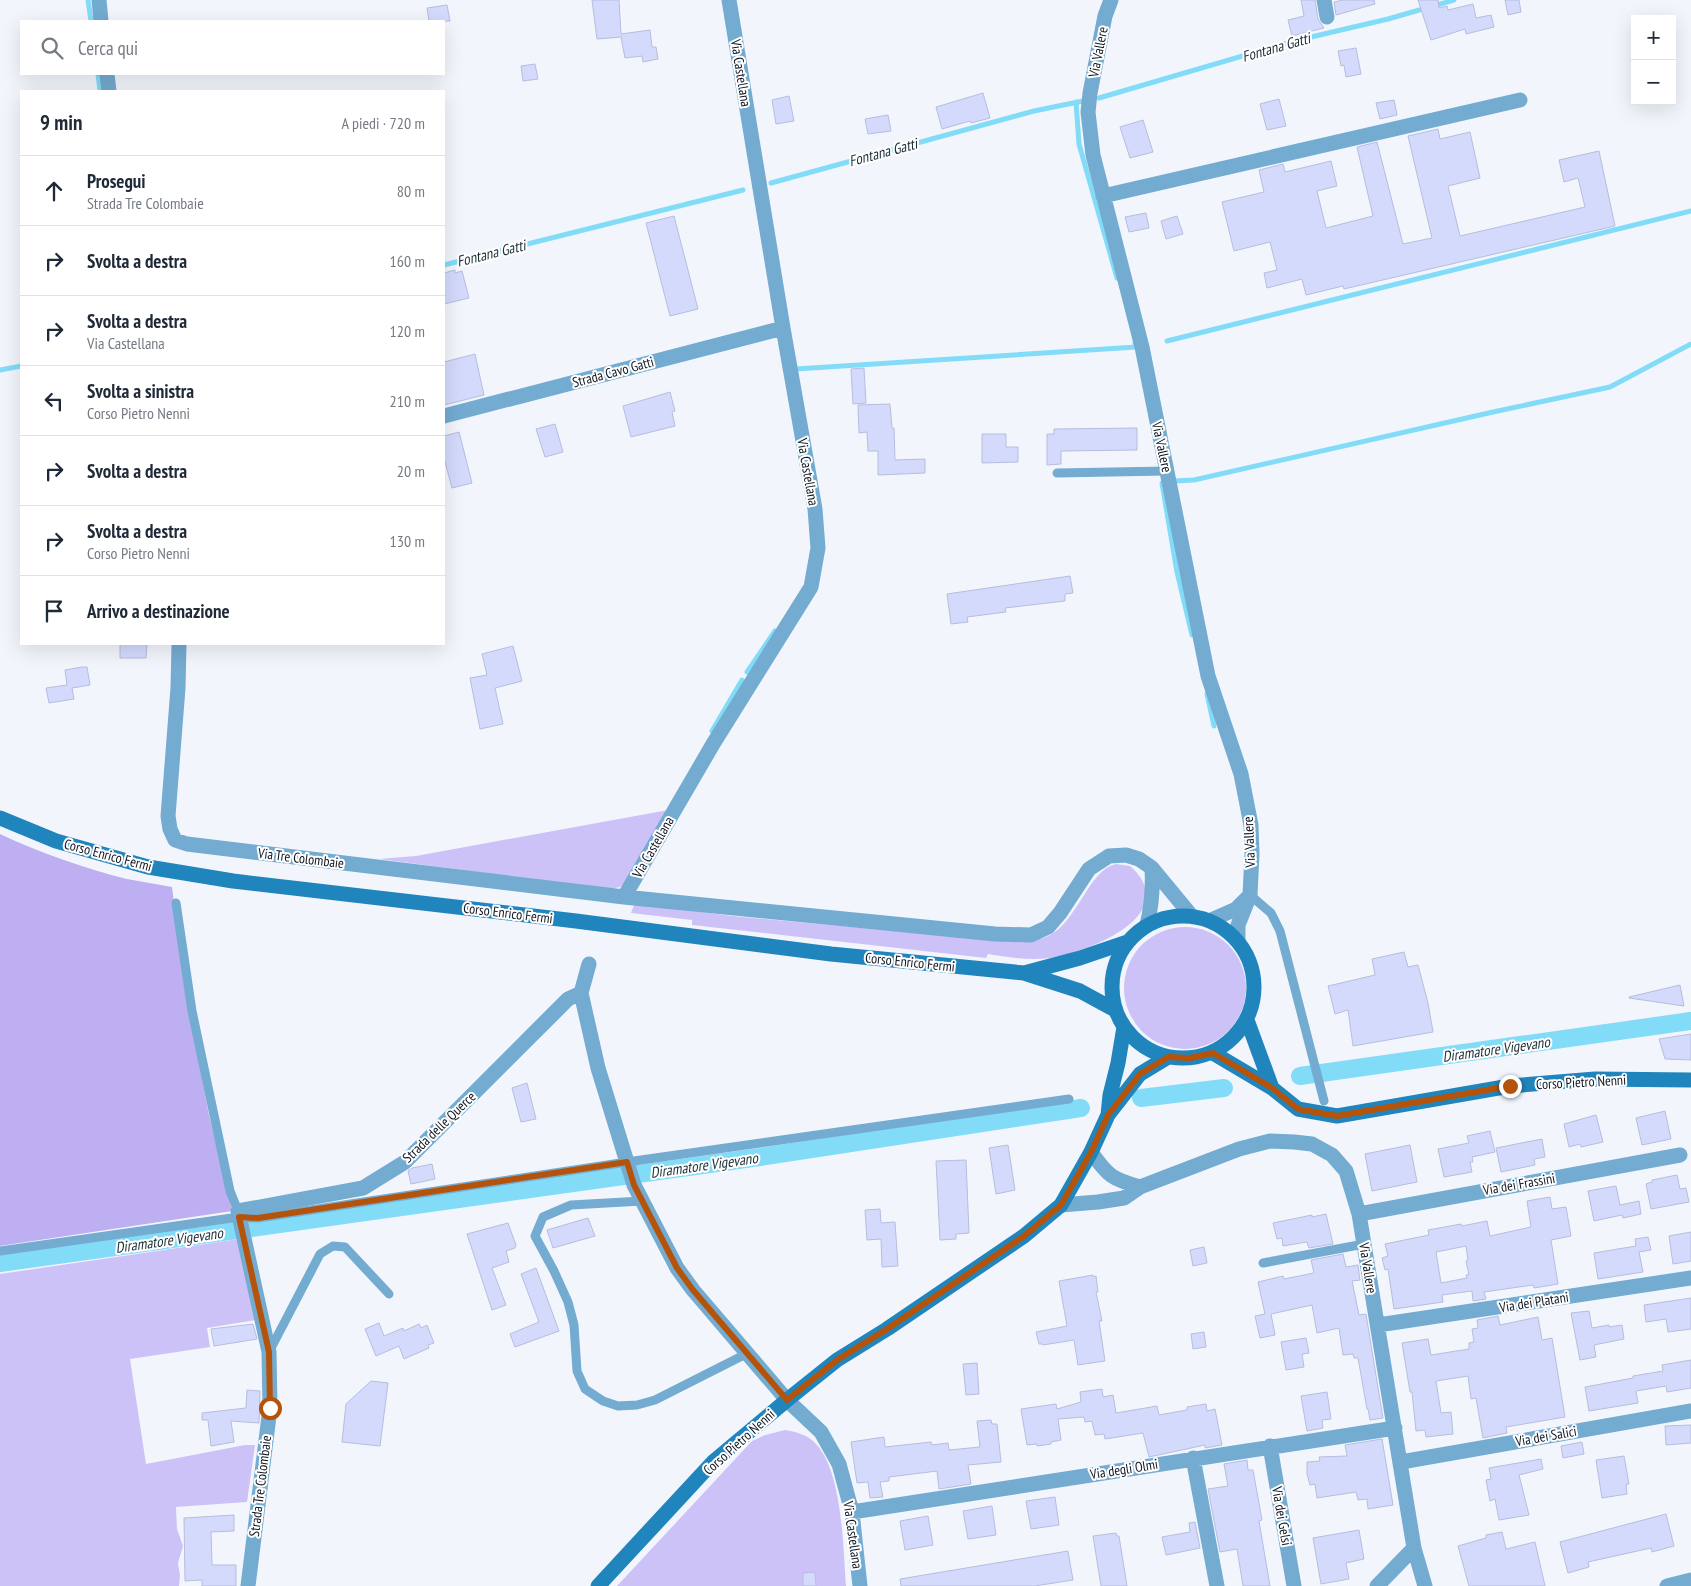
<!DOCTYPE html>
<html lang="it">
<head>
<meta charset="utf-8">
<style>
	body { margin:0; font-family:"PT Sans Narrow",sans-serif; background:#f2f2f3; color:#1f2937 }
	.controls { position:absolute; right:15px; top:15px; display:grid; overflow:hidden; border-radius:0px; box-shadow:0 5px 20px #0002 }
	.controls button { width:45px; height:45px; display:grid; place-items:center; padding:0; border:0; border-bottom:1px solid #e0e1e3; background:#fff; color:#1f2937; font:25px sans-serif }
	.stop { position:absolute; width:15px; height:15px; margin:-11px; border:4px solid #b45309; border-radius:50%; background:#fff }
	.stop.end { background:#b45309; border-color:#fff; box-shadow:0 1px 5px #0008 }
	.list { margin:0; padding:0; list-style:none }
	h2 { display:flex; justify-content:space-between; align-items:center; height:65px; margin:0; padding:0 20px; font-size:21px }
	h2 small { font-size:16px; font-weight:400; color:#747a83 }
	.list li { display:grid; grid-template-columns:32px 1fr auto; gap:15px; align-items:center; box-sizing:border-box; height:70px; padding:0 20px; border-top:1px solid #e0e1e3 }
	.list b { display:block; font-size:19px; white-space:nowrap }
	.list p { margin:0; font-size:16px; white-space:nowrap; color:#747a83 }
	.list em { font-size:16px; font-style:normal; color:#747a83 }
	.icon { flex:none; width:28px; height:28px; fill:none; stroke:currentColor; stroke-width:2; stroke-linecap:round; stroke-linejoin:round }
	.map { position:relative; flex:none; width:1691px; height:1586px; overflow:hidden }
	.search { position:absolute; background:#fff; box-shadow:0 5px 20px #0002; left:20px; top:20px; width:425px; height:55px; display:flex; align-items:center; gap:12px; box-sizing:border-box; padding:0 18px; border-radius:0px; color:#747a83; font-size:19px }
	.panel { position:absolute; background:#fff; box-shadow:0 5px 20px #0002; left:20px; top:90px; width:425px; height:555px; border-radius:0px }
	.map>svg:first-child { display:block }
</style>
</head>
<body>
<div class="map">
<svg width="1691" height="1586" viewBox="0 0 1691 1586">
	<rect width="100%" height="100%" fill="#f2f6fc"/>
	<path fill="#cdc2f8" d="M668,810L626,883L620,887L611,889L379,859L416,856Z
		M1116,864L1130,866C1137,872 1143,879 1145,888C1156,927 1078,954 1049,958C1029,961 1007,957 988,954L986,958L692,925V920L631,913L634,905L637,904L732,916L1014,942C1025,941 1038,941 1048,936C1077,923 1089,869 1116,864Z
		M1124 988a61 61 0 1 1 122 0a61 61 0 1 1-122 0Z
		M239,1239L256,1320L207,1328L210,1347L130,1359L146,1464L245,1445H255L247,1502L176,1507L177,1529L183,1546L178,1563L180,1575L179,1586H0V1274Z
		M785,1430C796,1432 805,1434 813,1441C843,1467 843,1549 846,1586H617L752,1441L765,1435Z"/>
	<path fill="#beaff2" d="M0,834C38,852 86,869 127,879C142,882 157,884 172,887L185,991L209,1115L232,1211L0,1246Z"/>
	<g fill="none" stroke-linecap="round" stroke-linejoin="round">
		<path stroke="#82dcf8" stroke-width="5" d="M88,0L91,21
			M98,74L100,91
			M1099,98L1294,41L1388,19L1454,0
			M1076,102L1079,144L1117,278
			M771,183L1034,111L1083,101
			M444,265L743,190
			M1167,341L1691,211
			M796,369L1136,347L1135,343
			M0,370L21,366
			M1174,481L1194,480L1493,412L1610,387L1691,344
			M1162,483L1177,572L1192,635
			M747,672L775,631
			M1207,694L1214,726
			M712,731L742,680"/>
		<path stroke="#82dcf8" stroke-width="18" d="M1300,1076L1691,1021
			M1141,1098L1224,1088
			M0,1263L760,1157L1081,1108"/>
	</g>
	<path fill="#d3dafc" stroke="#b6bdde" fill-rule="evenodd" d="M592,0H619L621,34L650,30L652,47H656L658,59L643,62L642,56L625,58L621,37L597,39Z
		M1301,0H1315L1318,19L1324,28L1292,36L1288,20L1304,16Z
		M1343,0H1374L1375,4L1336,15L1334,2Z
		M1418,0H1438L1439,8L1447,6L1448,10L1473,4L1476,18L1491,15L1494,27L1466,34L1465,29L1431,40Z
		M1505,0H1519L1521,12L1508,15Z
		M447,5L450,21H429L427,8Z
		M1356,48L1361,74L1346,77L1344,65L1341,66L1338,51Z
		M535,64L538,79L523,81L521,66Z
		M983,93L990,118L971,123L970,121L942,129L936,107Z
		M789,96L794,121L776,124L772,100Z
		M1279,99L1286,126L1267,130L1260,104Z
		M1394,100L1397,115L1380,119L1376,103Z
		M888,115L891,131L868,134L865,119Z
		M1143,120L1153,152L1130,158L1120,127Z
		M1438,129L1440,139L1470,132L1480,178L1448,186L1460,236L1585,207L1578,178L1564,182L1559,160L1599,151L1615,226L1344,289L1343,286L1306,295L1302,279L1267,288L1264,273L1277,270L1270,242L1234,251L1222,202L1264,192L1259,170L1283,164L1285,172L1331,161L1337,186L1317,191L1326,228L1373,216L1357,147L1377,142L1403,244L1432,238L1408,136Z
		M1146,213L1149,228L1129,232L1125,217Z
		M674,216L698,309L670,316L646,223Z
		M1177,216L1183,234L1166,239L1161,221Z
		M455,270V273L462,271L469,298L444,304V273Z
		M475,354L484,395L444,405V362Z
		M864,368L866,403L853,404L851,369Z
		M670,392L675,411L672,412L675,426L631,437L623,406Z
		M890,404L892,428H894L895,460L925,459V473L878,475V451H868L867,432L859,433L858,405Z
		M555,424L563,452L545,457L536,429Z
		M1137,428V450L1061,451V464L1047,465V434H1054V429Z
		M459,432L472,483L452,488L444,458V436Z
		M982,434H1006V447H1018V462L982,463Z
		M1070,576L1073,593L1065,594V601L1005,608L1006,612L967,617L968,622L951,624L947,594Z
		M120,644H147L146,658H120Z
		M513,646L522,681L495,688L503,724L480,729L470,678L487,675L482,654Z
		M82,667H87L90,685L72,688L74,699L49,703L46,688L67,685L65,670Z
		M1404,952L1408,967L1418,965L1428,1003L1433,1032L1353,1046L1348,1010L1335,1014L1328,986L1375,975L1372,959Z
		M1680,985L1684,1006L1629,998V997Z
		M1691,1034V1060L1665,1059L1659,1039Z
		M527,1083L536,1119L521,1122L512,1088Z
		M1665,1111L1671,1139L1642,1145L1636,1118Z
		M1596,1115L1603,1142L1581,1147L1580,1144L1569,1147L1564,1124Z
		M1490,1131L1495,1152L1472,1157L1473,1162H1470L1472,1172L1444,1177L1438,1149L1469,1143L1467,1136Z
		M1542,1139L1545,1157L1534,1159L1535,1165L1501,1172L1496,1148Z
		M1008,1145L1015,1190L996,1194L989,1148Z
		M1410,1145L1417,1182L1372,1191L1365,1154Z
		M966,1160L969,1233L956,1234V1239L940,1240L936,1161Z
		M432,1164L435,1179L411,1184L408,1171L412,1168Z
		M1677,1175L1680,1189L1686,1188L1689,1202L1651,1209L1646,1184L1652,1182V1180Z
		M1616,1186L1620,1205L1639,1201L1641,1214L1623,1218L1622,1215L1594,1221L1588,1191Z
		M1550,1197L1552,1209L1566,1207L1571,1236L1551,1240L1558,1284L1534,1288L1533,1285L1484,1292L1486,1299L1473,1301L1472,1291L1442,1295L1443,1302L1394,1309L1388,1269L1385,1270L1382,1258L1388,1256L1385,1244L1429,1235L1428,1230L1461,1224L1462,1226L1487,1221L1490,1236L1531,1227L1527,1201ZM1466,1246L1468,1260L1466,1261L1469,1275H1466L1467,1278L1441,1283L1436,1252Z
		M880,1209L881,1223L895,1222L898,1266L882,1267L881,1239L867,1240L865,1210Z
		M1326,1214L1333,1244L1309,1248L1307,1242L1283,1246L1282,1238L1277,1239L1273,1223L1312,1215V1217Z
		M588,1218L595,1236L553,1248L547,1230Z
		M508,1223L516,1245L515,1248L506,1251L509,1262L492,1268L506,1305L492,1310L467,1234Z
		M1691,1232V1261L1673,1264L1669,1236Z
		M1648,1237L1651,1250L1639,1252L1643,1272L1598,1279L1594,1253L1636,1246L1635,1239Z
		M1204,1247L1207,1263L1193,1266L1190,1250Z
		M1343,1254L1346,1267L1358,1265L1360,1280L1352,1281L1359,1315L1366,1314L1383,1418L1370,1420L1368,1409H1367L1358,1358H1354L1353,1354L1343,1355L1339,1328L1317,1333L1312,1305L1271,1314L1275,1335L1260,1338L1255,1316L1265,1314L1258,1282L1283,1276L1284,1279L1314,1273L1311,1260Z
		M536,1268L559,1331L515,1347L510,1334L539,1322L521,1274Z
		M1093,1275V1277L1096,1276L1098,1292H1096L1102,1321H1099L1105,1361L1078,1365L1074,1340L1043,1345L1042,1344H1039L1036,1332L1067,1326L1059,1281Z
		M1691,1298V1329L1668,1332L1666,1319L1646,1322L1644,1305Z
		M1589,1311L1592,1328L1609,1325V1327L1622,1325L1624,1339L1594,1345L1596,1357L1580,1360L1571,1313Z
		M1498,1316L1500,1325L1538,1317L1542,1340L1552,1338L1565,1417L1506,1427L1507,1433L1483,1438L1476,1398L1471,1399L1468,1376L1436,1381L1441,1413L1451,1412L1453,1434L1426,1437L1425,1430L1416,1431L1412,1392H1410L1402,1343L1428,1339L1431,1355L1469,1349V1343L1474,1342L1472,1329L1478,1328L1477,1320Z
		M379,1323L384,1336L403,1328L404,1331L419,1324L421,1328L427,1325L434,1343L428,1345L429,1348L404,1359L399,1346L376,1356L365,1329Z
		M253,1324L257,1339L214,1346L211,1329Z
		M1204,1332L1206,1347L1193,1349L1191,1334Z
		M1306,1338L1309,1353L1302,1354L1304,1367L1286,1370L1281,1342Z
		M1691,1360V1388L1667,1392L1666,1386L1636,1391L1638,1403L1589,1411L1585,1387L1633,1378V1376L1663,1371L1662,1365Z
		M977,1363L979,1394L966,1395L963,1364Z
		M371,1381L388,1383L380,1446L342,1442L346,1404Z
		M1102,1389L1103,1397L1113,1395L1116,1413L1157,1406L1159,1415L1187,1410V1407L1206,1404L1207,1411L1215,1409L1222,1445L1205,1448V1445L1149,1457L1143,1433L1105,1439L1104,1434L1095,1435L1092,1421L1085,1422L1084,1417L1058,1419L1061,1440L1051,1442V1444L1037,1446V1444L1027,1445L1021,1409L1056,1404L1057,1409L1081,1402L1080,1392Z
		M247,1390L260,1391L259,1423L231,1421L234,1442L211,1446L208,1420H202V1413L246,1408Z
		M1327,1392L1331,1419L1322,1420L1323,1428L1307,1431L1301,1396Z
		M991,1420L992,1424H997L1001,1462L968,1465L971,1484L939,1489L937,1471L889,1477V1481L880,1482L883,1497L870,1498L868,1482L857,1483L851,1442L884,1437L885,1447L931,1442L932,1445L948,1443L949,1450L980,1447L977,1421Z
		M1691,1425V1443L1666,1445L1665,1426Z
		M1382,1439L1393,1505L1368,1509L1367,1499L1358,1500L1356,1492L1317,1498L1315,1484L1310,1485L1307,1474V1462L1320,1461L1319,1457L1347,1456L1345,1445Z
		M1582,1442L1584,1454L1563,1458L1561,1446Z
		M1624,1456L1629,1484H1626L1627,1494L1602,1498L1596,1460Z
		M1541,1459L1543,1469L1519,1475L1529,1515L1499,1520L1495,1499L1490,1501L1486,1480L1491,1479L1489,1468Z
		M1247,1460L1248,1470H1253L1262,1520L1259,1521L1270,1586H1243L1237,1549L1220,1552L1208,1489L1228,1486L1224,1464Z
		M1055,1497L1059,1525L1031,1529L1026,1501Z
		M992,1506L996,1535L968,1539L963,1511Z
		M1666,1514L1674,1546L1652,1552L1651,1548L1588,1562L1589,1567L1568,1573L1560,1542Z
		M234,1515V1531L211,1532L212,1565H236V1586H202V1580L185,1581L184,1518Z
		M928,1516L933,1545L905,1550L900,1521Z
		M1195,1522L1200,1548L1166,1555L1162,1537L1190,1532L1189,1523Z
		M1359,1530L1364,1559L1346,1563L1349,1579L1321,1584L1313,1538Z
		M1502,1532L1506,1549L1535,1542L1545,1586H1469L1458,1546L1486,1538V1535Z
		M1116,1533L1117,1536H1119L1127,1586H1101L1093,1536Z
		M1068,1551L1073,1580L1035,1586H901L900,1579Z
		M815,1572L816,1586H803V1573Z"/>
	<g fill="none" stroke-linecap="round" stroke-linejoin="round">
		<path stroke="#73abd1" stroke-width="9" d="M1057,473L1167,471
			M1250,895L1271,913L1280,931L1324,1101
			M176,903L192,1011L230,1191L238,1211
			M642,1201L571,1205L543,1217L535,1236L554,1271L568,1302L574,1325L577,1371L585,1389L603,1401L618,1406L637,1405L655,1400L748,1353
			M0,1251L239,1217L258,1218L627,1162L1069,1099
			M1263,1263L1364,1244
			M269,1352L320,1254L333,1246L345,1247L389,1294"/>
		<path stroke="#73abd1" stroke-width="15" d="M99,0L101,21
			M1111,0L1105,16L1090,93L1088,112L1093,155L1142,347L1208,676L1241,774L1251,825L1252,854L1250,895L1238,925V940
			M1324,0L1327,17
			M107,74L109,91
			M1103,196L1520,100
			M444,416L783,328
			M179,644L178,688L168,816L170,829L175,840L187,844L624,897L995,934L1031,935L1048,927L1060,913L1089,869L1109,856L1126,855L1139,859L1152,868L1190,914
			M624,897L713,744L811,587L818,548L815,509L783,328L729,0
			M1211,920L1236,909L1247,898
			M1147,925C1152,905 1153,888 1152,868
			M589,964L581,993L598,1068L634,1185L677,1268L693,1290L787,1400L821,1432L839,1464L852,1512L860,1586
			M1091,1152C1108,1176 1112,1179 1140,1187
			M1061,1205L1098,1202L1124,1198L1140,1187L1239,1149L1270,1141L1294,1142L1312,1144L1332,1155L1346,1171L1359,1214L1414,1548L1425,1586
			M1359,1214L1680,1155
			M1378,1325L1691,1278
			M1270,1446L1294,1586
			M1193,1458L1217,1586
			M1401,1462L1691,1411
			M852,1512L1395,1428
			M248,1586L270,1408L269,1352L238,1211L363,1188L405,1162L568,999L581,993
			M1377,1586L1414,1548
			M1667,1586L1691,1580"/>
		<path stroke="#1f85bc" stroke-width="15" d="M0,818L56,841L148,867L233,881L576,921L831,954L1024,973L1080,991L1115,1010
			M1112 987a71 71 0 1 1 142 0a71 71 0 1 1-142 0Z
			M1024,973L1080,958L1127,942
			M1247,1020L1272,1088
			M1213,1053L1272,1088L1298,1109L1337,1116L1510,1086L1595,1079L1691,1080
			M1108,1115L1110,1095L1118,1063L1124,1027
			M598,1586L713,1462L787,1400L837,1360L887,1329L1024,1236L1061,1205L1091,1152L1108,1115L1140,1074L1168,1057"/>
	</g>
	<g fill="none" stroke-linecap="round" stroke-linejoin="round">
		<path stroke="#b45309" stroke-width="6" d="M270,1408L269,1352L239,1217L258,1218L627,1162L634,1185L677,1268L693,1290L787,1400L837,1360L887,1329L1024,1236L1061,1205L1091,1152L1108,1115L1140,1074L1168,1057L1190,1058L1213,1053L1272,1088L1298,1109L1337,1116L1510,1086"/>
	</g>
	<g text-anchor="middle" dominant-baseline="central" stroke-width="4" stroke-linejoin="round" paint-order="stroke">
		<g font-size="14" fill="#0e1520" stroke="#fff">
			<text transform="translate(1098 52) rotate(-79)">Via Vallere</text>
			<text transform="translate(741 73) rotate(81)">Via Castellana</text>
			<text transform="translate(613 372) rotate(-15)">Strada Cavo Gatti</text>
			<text transform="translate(1162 447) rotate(78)">Via Vallere</text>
			<text transform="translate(808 472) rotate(80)">Via Castellana</text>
			<text transform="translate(1249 842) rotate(-93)">Via Vallere</text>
			<text transform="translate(653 847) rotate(-60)">Via Castellana</text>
			<text transform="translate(108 855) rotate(15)">Corso Enrico Fermi</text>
			<text transform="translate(301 858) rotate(7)">Via Tre Colombaie</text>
			<text transform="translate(508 913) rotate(7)">Corso Enrico Fermi</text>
			<text transform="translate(910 962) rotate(6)">Corso Enrico Fermi</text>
			<text transform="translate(1581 1082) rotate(-3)">Corso Pietro Nenni</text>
			<text transform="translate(439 1127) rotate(-44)">Strada delle Querce</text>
			<text transform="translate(1519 1184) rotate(-10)">Via dei Frassini</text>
			<text transform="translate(1368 1268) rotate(81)">Via Vallere</text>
			<text transform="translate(1534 1302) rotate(-9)">Via dei Platani</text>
			<text transform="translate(1546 1436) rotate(-10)">Via dei Salici</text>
			<text transform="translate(739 1442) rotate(-42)">Corso Pietro Nenni</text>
			<text transform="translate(1124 1469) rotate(-9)">Via degli Olmi</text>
			<text transform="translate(260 1486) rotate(-83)">Strada Tre Colombaie</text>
			<text transform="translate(1282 1516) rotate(80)">Via dei Gelsi</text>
			<text transform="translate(853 1535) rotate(82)">Via Castellana</text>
		</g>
		<g font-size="15" font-style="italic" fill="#1a2f36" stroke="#fff">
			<text transform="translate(1276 47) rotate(-16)">Fontana Gatti</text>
			<text transform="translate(883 152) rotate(-15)">Fontana Gatti</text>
			<text transform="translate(491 253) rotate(-14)">Fontana Gatti</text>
			<text transform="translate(1496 1049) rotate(-8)">Diramatore Vigevano</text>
			<text transform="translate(704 1165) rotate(-8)">Diramatore Vigevano</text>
			<text transform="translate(169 1240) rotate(-8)">Diramatore Vigevano</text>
		</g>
	</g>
</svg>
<div class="controls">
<button>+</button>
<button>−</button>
</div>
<div class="stop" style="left:270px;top:1408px"></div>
<div class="stop end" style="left:1510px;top:1086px"></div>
<div class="search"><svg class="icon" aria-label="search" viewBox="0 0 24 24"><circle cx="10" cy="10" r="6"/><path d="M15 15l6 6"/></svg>Cerca qui</div>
<section class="panel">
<h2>9 min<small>A piedi · 720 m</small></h2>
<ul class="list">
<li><svg class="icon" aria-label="ahead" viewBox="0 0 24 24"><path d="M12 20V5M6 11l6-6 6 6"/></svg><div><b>Prosegui</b><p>Strada Tre Colombaie</p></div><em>80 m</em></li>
<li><svg class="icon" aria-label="right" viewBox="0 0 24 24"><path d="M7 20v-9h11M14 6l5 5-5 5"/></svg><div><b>Svolta a destra</b></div><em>160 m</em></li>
<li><svg class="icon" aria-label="right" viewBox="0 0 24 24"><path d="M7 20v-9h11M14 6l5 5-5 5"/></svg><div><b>Svolta a destra</b><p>Via Castellana</p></div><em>120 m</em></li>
<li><svg class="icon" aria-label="left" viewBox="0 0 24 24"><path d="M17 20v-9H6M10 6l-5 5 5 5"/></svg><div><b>Svolta a sinistra</b><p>Corso Pietro Nenni</p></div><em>210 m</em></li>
<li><svg class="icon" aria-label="right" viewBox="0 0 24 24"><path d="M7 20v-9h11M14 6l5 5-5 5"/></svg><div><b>Svolta a destra</b></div><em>20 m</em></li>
<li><svg class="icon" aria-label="right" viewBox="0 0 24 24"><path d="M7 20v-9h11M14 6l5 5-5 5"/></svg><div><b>Svolta a destra</b><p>Corso Pietro Nenni</p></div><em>130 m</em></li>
<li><svg class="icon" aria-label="arrive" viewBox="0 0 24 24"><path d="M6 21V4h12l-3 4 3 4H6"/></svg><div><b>Arrivo a destinazione</b></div></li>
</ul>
</section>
</div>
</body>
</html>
